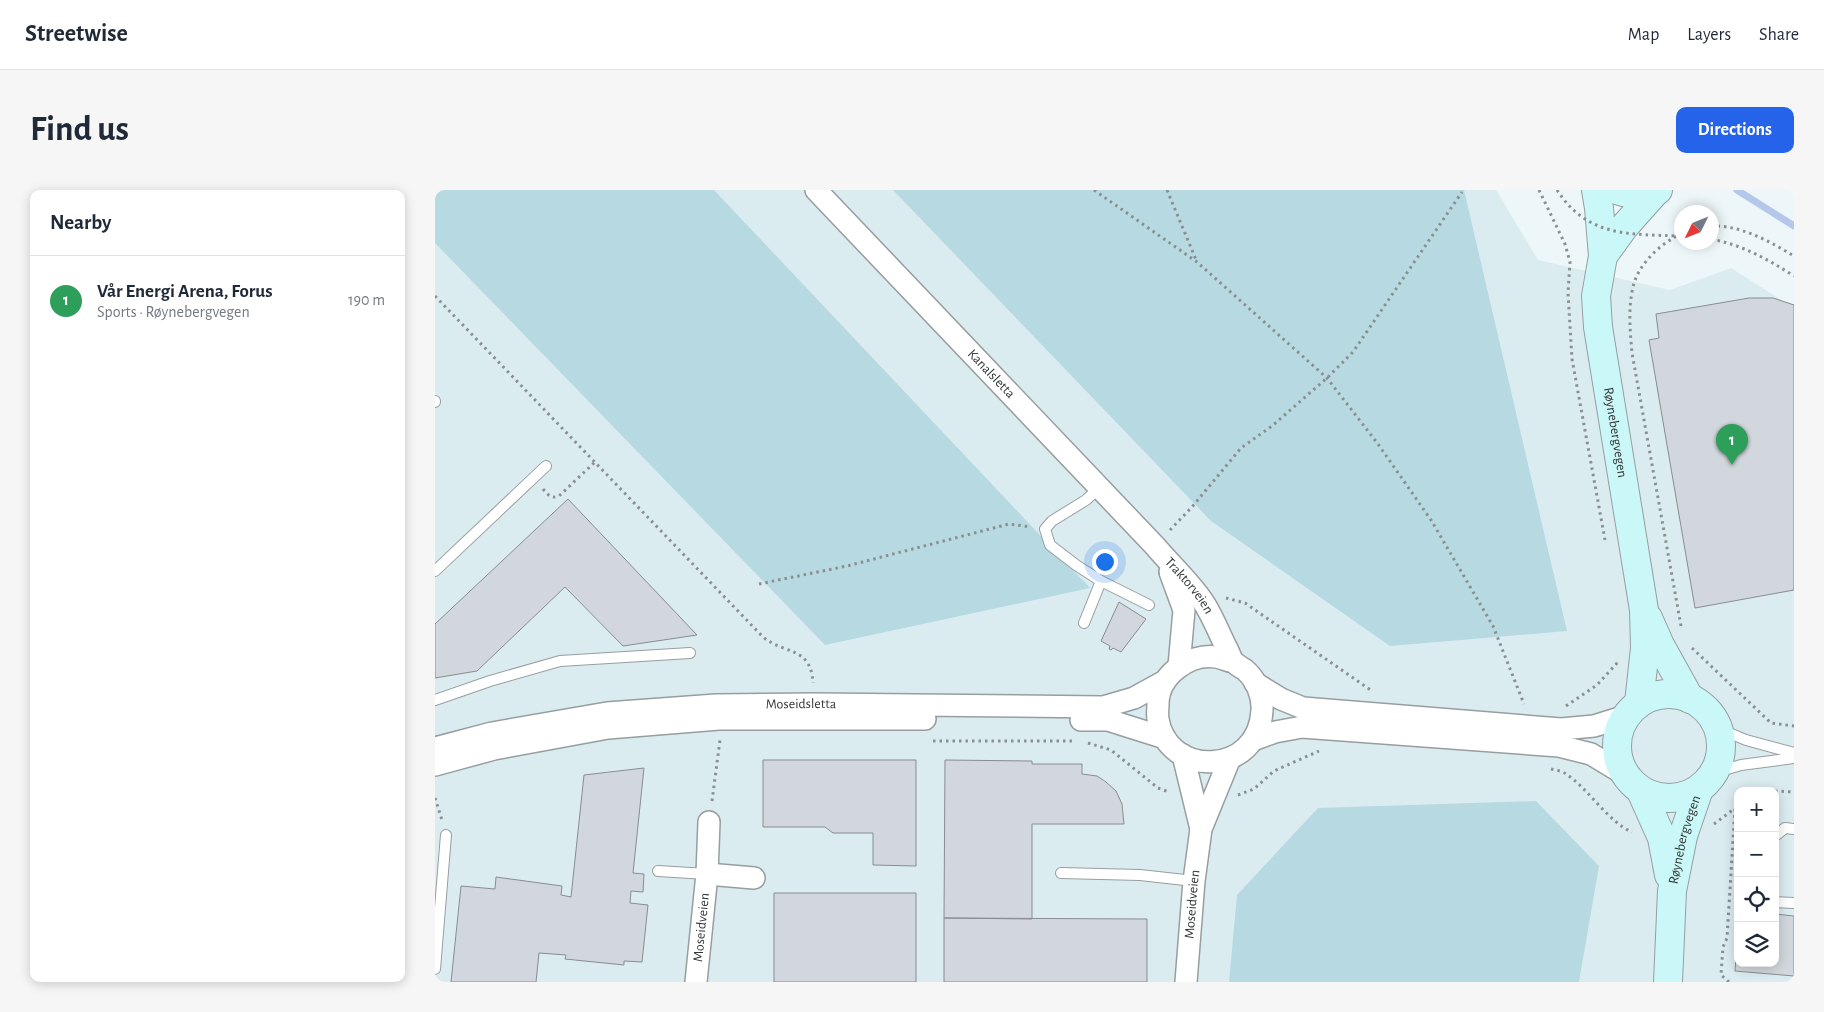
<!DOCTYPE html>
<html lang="en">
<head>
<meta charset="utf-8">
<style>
	body { margin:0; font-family:"Alegreya Sans",sans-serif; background:#f6f6f7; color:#1f2937 }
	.controls { position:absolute; right:15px; bottom:15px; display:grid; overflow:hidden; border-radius:10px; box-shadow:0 2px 12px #0003 }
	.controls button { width:45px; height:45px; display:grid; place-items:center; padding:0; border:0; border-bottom:1px solid #e0e1e3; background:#fff; color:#1f2937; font:25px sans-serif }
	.compass { position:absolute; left:1239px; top:15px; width:45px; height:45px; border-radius:50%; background:#fff; box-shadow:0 2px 12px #0003; rotate:227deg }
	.you { position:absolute; left:669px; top:371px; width:18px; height:18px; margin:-12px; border:4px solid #fff; border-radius:50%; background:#1a73e8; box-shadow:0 0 0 8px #1a73e833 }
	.badge { display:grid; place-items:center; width:32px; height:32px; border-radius:50%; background:#2563eb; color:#fff; font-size:16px; font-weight:700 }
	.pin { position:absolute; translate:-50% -41px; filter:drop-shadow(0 1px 2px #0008) }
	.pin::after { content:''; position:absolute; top:26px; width:18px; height:15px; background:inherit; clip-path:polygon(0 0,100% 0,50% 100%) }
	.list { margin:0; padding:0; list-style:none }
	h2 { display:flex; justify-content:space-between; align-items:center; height:65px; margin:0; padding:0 20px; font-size:21px }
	h2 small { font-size:16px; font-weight:400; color:#747a83 }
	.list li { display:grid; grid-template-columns:32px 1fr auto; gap:15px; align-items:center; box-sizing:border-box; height:90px; padding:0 20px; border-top:1px solid #e0e1e3 }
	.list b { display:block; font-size:19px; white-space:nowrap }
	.list p { margin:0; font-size:16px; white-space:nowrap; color:#747a83 }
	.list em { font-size:16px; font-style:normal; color:#747a83 }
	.icon { flex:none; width:28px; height:28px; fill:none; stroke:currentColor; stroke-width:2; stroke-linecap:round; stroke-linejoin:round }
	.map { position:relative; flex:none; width:1359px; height:792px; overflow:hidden; border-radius:10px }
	header { display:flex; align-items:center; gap:30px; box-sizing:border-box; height:70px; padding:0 25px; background:#fff; border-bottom:1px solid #e0e1e3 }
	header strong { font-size:24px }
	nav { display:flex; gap:28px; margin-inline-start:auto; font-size:18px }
	.intro { display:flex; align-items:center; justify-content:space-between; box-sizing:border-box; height:120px; padding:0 30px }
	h1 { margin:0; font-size:35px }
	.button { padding:12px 22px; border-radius:10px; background:#2563eb; color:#fff; font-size:18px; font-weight:700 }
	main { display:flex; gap:30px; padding:0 30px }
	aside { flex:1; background:#fff; border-radius:10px; box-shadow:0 2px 12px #0003 }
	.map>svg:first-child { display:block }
</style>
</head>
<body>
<header>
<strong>Streetwise</strong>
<nav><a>Map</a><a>Layers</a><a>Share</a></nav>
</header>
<div class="intro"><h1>Find us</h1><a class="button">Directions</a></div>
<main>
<aside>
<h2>Nearby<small></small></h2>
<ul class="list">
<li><span class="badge" style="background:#2e9e5b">1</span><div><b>Vår Energi Arena, Forus</b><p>Sports · Røynebergvegen</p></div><em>190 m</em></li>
</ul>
</aside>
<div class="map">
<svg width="1359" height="792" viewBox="0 0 1359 792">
	<rect width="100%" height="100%" fill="#edf6f8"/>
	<path fill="#dbecf1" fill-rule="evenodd" d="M0,0H1061L1103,70L1235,100L1296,78L1359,118V792H0ZM1303,601H1340V773H1303Z"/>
	<path fill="#b7d9e2" d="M0,0H279L655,398L390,455L0,53Z
		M458,0H1029L1132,441L955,456L776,331Z
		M1101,611L1164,676L1144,792H794L802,705L883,618Z"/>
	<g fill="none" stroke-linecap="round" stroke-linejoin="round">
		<path stroke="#b5c8eb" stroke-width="7" d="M1302,0L1359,36"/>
	</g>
	<path fill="#d1d7dc" stroke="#878d91" d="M1314,108H1338L1359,115V400L1260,418L1214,150L1224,148L1221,124Z
		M133,309L262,445L188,456L130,397L42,481L0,488V434Z
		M684,412L711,429L686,462L678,458L676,460L674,459L675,456L666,451Z
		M328,570H481V676L438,675V643H398L390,637H328Z
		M510,570L597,571V574H647V584L662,586L671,592L681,601L687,614L689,634H597V729L509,728Z
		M209,578L198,683L209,684L208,702L196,701L195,713L213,715L207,772L189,771V775L130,769L131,765L104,763L101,792H16L26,696L60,699L61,687L127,696L126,705L136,707L149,585Z
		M339,703H481V792H339Z
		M1340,724L1359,726V786L1300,781L1303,737V773H1340Z
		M509,728L712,729V792H509Z"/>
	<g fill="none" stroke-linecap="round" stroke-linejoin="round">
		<g stroke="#979ea0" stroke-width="12">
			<path id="lane" d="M0,212V211
				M664,298L651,310L617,331L610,339L615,355L641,375L666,391L714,415
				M0,381L111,276
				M649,433L666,391
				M0,510L55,491L125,471L255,463
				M1282,538L1311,550L1359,563
				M1279,583L1306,575L1359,568
				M1340,646L1350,638L1359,639
				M223,681L272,684
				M626,683L705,685L759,691
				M1340,712L1359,713
				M0,779L11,645"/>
		</g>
		<g stroke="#979ea0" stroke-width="24">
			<g id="street">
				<path id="s1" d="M381,0L720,356C735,374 756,393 769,413C778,427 784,443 791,457C794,462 796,470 800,473C803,476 807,478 810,480C821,489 828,506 827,520C824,587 732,588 723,529C722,524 723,519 723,514C723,486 754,463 781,467C787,468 793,471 799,472"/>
				<path d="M735,382L749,420L744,476"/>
				<path d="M820,493L846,509L868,518L1126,539L1159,536L1191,526"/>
				<path d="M646,530H673L730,548"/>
				<path d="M818,550L840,542L867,537L1124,556L1156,564L1189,584"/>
				<path id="s2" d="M0,558L57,543L172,523L281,515L379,514L668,517L699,508L730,491"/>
				<path d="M748,565L766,639"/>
				<path d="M0,575L59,559L173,538L284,529H490"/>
				<path d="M272,684L319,688"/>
				<path id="s3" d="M261,792L272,684L274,632"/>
				<path id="s4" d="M751,792L759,691L766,639L795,568"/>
			</g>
		</g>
		<g stroke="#979ea0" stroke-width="30">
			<g id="secondary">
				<path id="s5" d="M1161,0L1164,18L1168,66L1161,106L1163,137L1209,420L1210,458L1204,513"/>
				<path d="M1182,0C1196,5 1209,5 1223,0"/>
				<path d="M1168,66L1189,37L1221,1"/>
				<path d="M1213,428L1225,455L1255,509"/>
				<circle cx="1234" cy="556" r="52"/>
				<path d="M1206,601L1227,648L1234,685"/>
				<path id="s6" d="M1233,792L1237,701L1248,646L1264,599"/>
			</g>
		</g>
		<path stroke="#8a9091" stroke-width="3" stroke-dasharray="2.5 4" stroke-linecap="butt" d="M659,0L762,72L892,188L943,254L996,330L1058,436L1089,514
			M732,0L762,72
			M1104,0L1130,54L1135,72L1133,103L1137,169L1170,350
			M1276,36C1306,35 1334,51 1359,66
			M1276,49C1308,55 1332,69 1359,86
			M0,106L328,447C350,465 376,456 378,493
			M108,299C113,305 116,309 124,306L160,272
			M735,340L757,317L806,258L837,236L892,188L918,162L1027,2
			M324,394L412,376L574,334L596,337
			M791,408L810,413L937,501
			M1246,436L1197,163C1195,141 1193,118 1198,97C1203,74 1226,53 1246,44
			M1257,458L1336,533L1359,536
			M1131,516L1162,495L1183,472
			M498,551H637
			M653,553L676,560L723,598L734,602
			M1116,579C1121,580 1127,581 1131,584C1153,598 1173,632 1197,642
			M1340,601L1359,602
			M803,605L819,599L839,581L884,561
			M0,608L7,630
			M277,611L285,550
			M1279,634L1303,616
			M1294,792L1286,785L1288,757L1292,748L1300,618"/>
		<use href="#lane" stroke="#fff" stroke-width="10"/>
		<use href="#street" stroke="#fff" stroke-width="21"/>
		<use href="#secondary" stroke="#caf7f7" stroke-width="28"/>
		<path stroke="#8a9091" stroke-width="3" stroke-dasharray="2.5 4" stroke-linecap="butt" d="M1122,0C1153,48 1195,44 1246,46"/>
	</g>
	<g text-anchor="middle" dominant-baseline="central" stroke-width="5" stroke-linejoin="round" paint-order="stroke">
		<g font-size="14" fill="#323536" stroke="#fff">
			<text stroke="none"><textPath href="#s1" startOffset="254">Kanalsletta</textPath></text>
			<text stroke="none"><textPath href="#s5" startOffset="245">Røynebergvegen</textPath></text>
			<text stroke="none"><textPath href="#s1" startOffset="544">Traktorveien</textPath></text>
			<text stroke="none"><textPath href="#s2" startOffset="370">Moseidsletta</textPath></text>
			<text stroke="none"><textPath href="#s6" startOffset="144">Røynebergvegen</textPath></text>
			<text stroke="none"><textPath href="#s4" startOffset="78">Moseidveien</textPath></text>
			<text stroke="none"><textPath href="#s3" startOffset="55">Moseidveien</textPath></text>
		</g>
	</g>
</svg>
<div class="controls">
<button>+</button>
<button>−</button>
<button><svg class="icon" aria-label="locate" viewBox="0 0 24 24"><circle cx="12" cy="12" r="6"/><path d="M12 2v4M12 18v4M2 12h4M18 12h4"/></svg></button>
<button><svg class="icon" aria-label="layers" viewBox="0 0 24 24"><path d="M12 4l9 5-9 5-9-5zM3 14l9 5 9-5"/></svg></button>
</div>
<svg class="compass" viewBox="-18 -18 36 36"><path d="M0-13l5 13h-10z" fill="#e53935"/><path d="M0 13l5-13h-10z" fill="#747a83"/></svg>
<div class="you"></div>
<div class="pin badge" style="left:1297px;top:275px;background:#2e9e5b">1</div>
</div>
</main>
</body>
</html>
